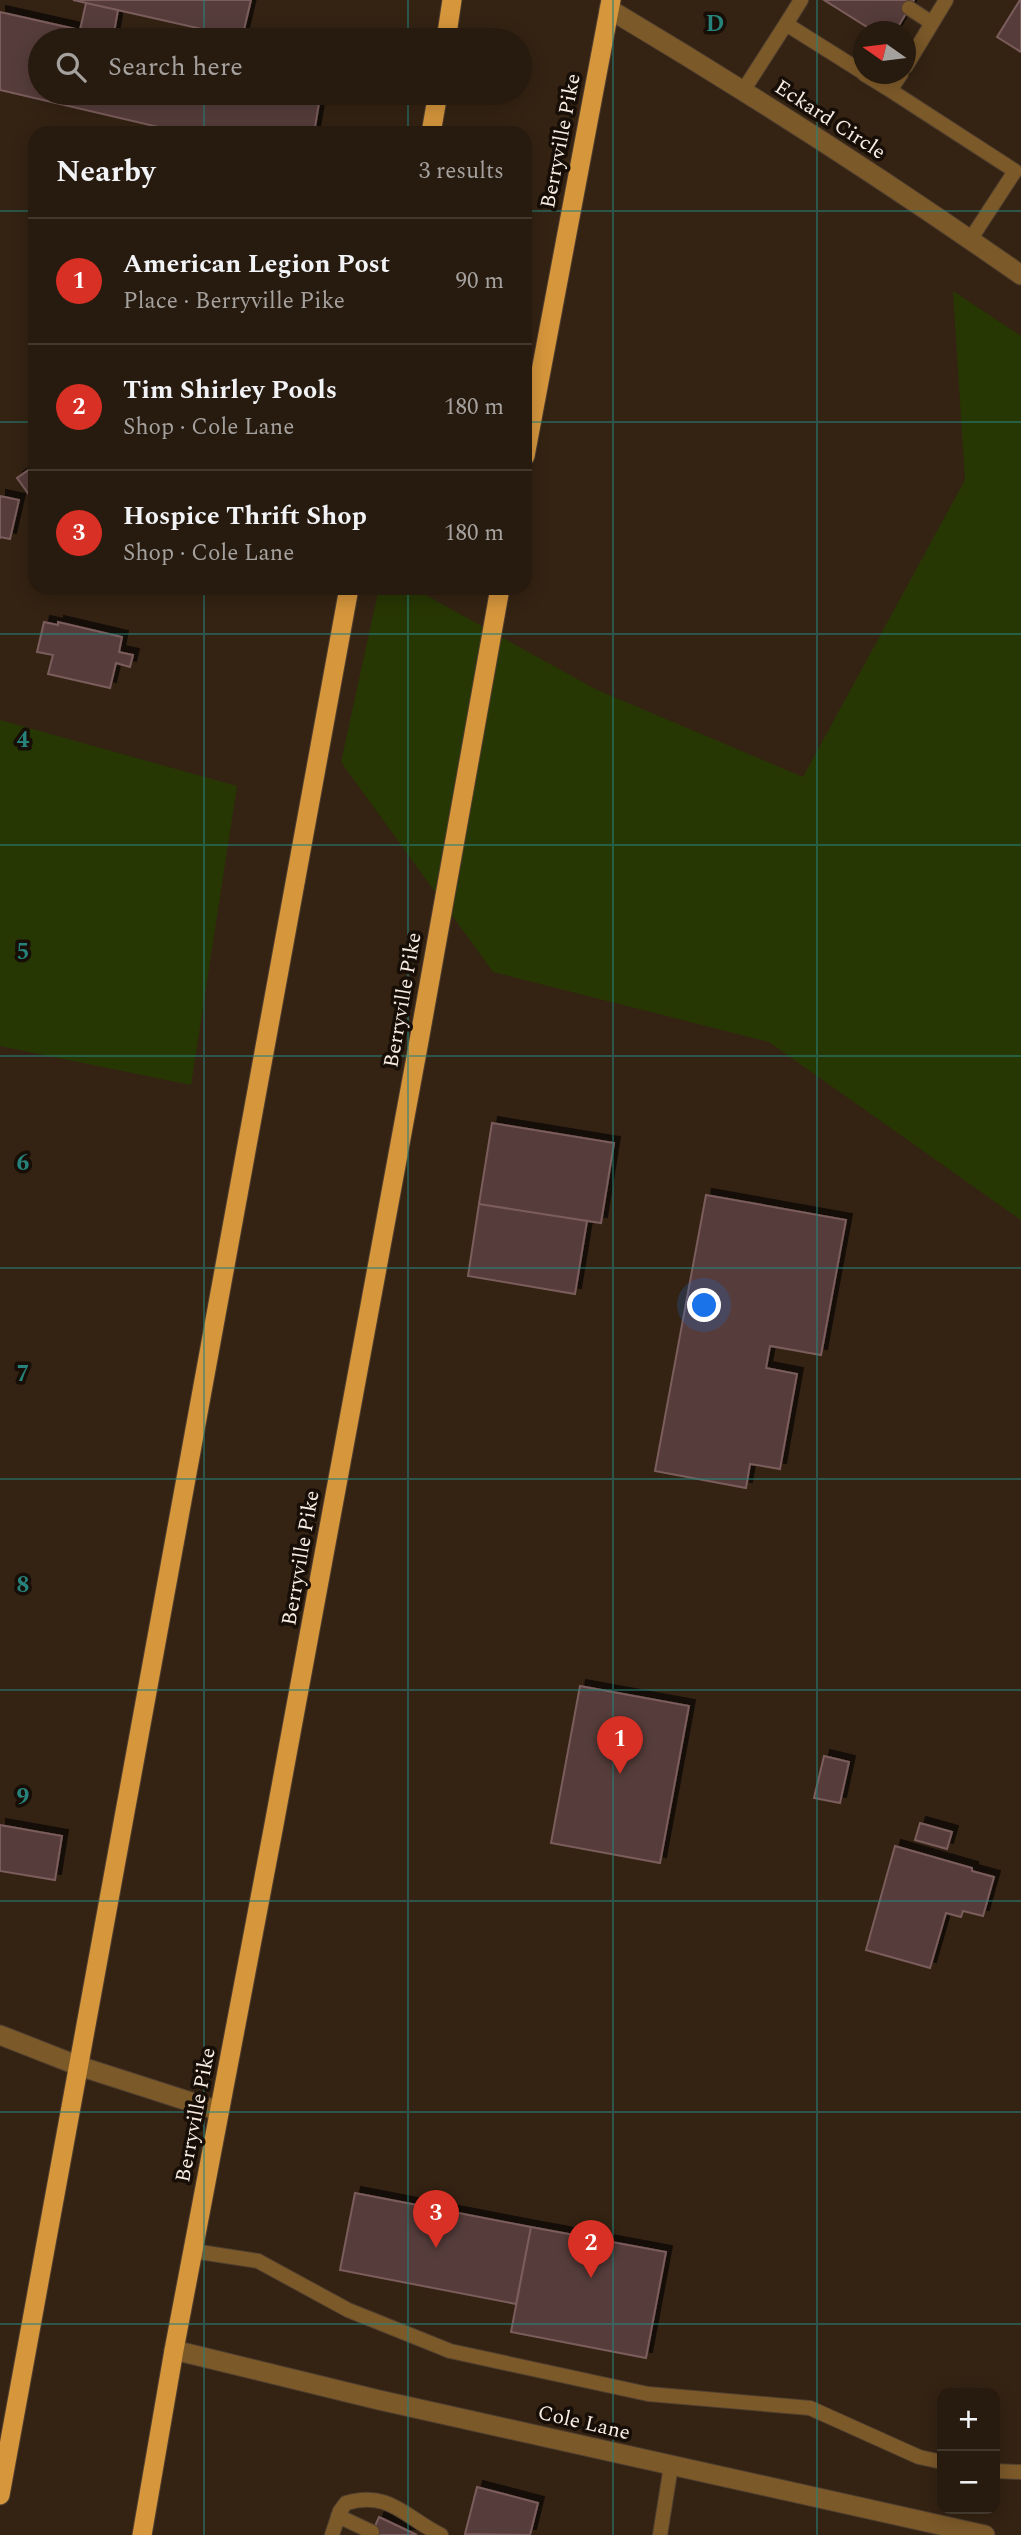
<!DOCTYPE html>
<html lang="en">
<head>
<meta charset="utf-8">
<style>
	body { margin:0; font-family:Spectral,serif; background:#33271c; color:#f1f3f6 }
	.controls { position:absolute; right:21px; bottom:21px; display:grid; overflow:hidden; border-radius:14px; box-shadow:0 4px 18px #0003 }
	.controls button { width:63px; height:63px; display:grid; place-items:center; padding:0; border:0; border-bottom:2px solid #43382e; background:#271a0e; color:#f1f3f6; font:35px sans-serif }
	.compass { position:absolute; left:853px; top:21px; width:63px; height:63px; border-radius:50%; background:#271a0e; box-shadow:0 4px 18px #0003; rotate:284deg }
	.you { position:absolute; left:705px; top:1306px; width:24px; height:24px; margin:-18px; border:5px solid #fff; border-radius:50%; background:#1a73e8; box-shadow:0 0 0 10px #1a73e833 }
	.badge { display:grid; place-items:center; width:46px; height:46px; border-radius:50%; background:#d93025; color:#fff; font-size:23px; font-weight:700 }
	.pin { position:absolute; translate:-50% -58px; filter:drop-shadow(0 2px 4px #0008) }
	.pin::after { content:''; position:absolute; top:37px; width:24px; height:21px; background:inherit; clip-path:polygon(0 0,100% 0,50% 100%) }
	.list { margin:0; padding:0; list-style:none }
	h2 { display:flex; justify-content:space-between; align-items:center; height:91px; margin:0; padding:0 28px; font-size:30px }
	h2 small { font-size:23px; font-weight:400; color:#a4a19e }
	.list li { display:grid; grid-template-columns:46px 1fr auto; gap:21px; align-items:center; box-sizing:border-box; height:126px; padding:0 28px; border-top:2px solid #43382e }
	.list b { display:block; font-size:26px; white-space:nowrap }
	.list p { margin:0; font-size:23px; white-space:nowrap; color:#a4a19e }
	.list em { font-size:23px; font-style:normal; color:#a4a19e }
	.icon { flex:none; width:38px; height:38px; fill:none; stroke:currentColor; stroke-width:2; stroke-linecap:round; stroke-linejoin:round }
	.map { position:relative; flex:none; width:1021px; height:2535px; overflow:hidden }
	.search { position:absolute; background:#271a0e; box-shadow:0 4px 18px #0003; left:28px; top:28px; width:504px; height:77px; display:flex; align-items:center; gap:18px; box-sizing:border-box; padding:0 24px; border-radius:38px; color:#a4a19e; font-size:26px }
	.panel { position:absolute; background:#271a0e; box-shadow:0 4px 18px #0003; left:28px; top:126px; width:504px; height:469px; border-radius:21px }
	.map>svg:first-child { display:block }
</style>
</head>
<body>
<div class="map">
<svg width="1021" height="2535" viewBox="0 0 1021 2535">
	<defs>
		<filter id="shadow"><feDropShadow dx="6" dy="-6" stdDeviation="0" flood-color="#0009"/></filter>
	</defs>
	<rect width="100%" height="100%" fill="#342313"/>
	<path fill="#273703" d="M953,291L1021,336V1220L769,1042L493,972L341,762L379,588H413L595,689L803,777L965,480Z
		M0,720L237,786L191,1085L0,1046Z"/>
	<path fill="#573c3b" stroke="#7a5d5b" stroke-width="2" filter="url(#shadow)" d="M73,0H251L242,38Z
		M824,0H914L895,32H875Z
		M1020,0H1021V52L997,37Z
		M86,3L118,10L113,38L123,40H40V93H247L319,103L314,133H184L0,90V12L80,30Z
		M33,467L35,470V503L17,478Z
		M0,496L19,500L10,539L0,537V539Z
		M44,622L58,625V622L122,637L119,652L133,655L130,667L116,663L110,688L48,674L53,655L37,652Z
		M492,1123L614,1143L601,1223L479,1204Z
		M706,1195L846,1220L821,1355L770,1346L766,1368L797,1374L780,1469L750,1464L746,1488L655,1471Z
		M479,1204L587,1221L575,1294L468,1276Z
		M580,1686L689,1706L660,1863L551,1843Z
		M824,1756L849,1762L840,1803L814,1798Z
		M920,1823L952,1832L947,1849L915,1840Z
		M0,1825L62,1836L55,1880L0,1871Z
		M895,1846L972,1868V1871L994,1877L983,1916L963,1911L961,1917L946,1913L930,1968L866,1950Z
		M355,2193L531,2227L516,2304L340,2270Z
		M531,2227L666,2252L646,2358L511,2332Z
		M477,2487L538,2503L530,2535L465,2534Z
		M379,2517L417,2535H371Z"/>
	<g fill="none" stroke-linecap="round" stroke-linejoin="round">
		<g stroke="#503f30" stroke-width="16">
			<path id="service" d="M801,0L786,24L864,73
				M909,8L932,23
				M906,66L946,0
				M864,74L890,90L901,74
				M890,90L1015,171L970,240
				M743,91L786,24
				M193,2251L258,2261L348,2310L450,2351L648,2394L810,2408L919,2457L942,2462
				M995,2471L1021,2472
				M338,2516L372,2532
				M332,2535L340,2511L346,2503C389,2490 406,2518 441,2535
				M660,2535L671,2466"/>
		</g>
		<g stroke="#503f30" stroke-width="21">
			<path id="minor" d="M609,9C750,93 887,181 1021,275
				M0,2035L79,2066L219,2111
				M174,2350L379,2400L985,2535"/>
		</g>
		<g stroke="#503f30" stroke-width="21">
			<path id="trunk" d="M446,40L452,0
				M431,133L438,93
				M525,456L611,0
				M0,2495L349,588
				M142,2535L174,2350L273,1830L419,1041L500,588"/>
		</g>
		<use href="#service" stroke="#7c5929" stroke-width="14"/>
		<use href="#minor" stroke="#7c5929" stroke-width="19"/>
		<use href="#trunk" stroke="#d6963c" stroke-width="19"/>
	</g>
	<path fill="none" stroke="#26827a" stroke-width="2" stroke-opacity="0.55" d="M204,0V40M408,0V40M613,0V2535M817,0V2535M204,93V133M408,93V133M0,211H35M525,211H1021M0,422H35M525,422H1021M204,588V2535M408,588V2535M0,634H1021M0,845H1021M0,1056H1021M0,1268H1021M0,1479H1021M0,1690H1021M0,1901H1021M0,2112H1021M0,2324H1021"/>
	<g text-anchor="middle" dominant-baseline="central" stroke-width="7" stroke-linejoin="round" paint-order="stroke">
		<g font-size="21" fill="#f9ede3" stroke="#160e07">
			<text transform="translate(830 120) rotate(33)">Eckard Circle</text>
			<text transform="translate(561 141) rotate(-79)">Berryville Pike</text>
			<text transform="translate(403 1000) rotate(-80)">Berryville Pike</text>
			<text transform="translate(301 1558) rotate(-80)">Berryville Pike</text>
			<text transform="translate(196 2115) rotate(-79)">Berryville Pike</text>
			<text transform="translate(584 2423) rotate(13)">Cole Lane</text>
		</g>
	</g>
	<g font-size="23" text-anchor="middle" font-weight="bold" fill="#26827a" stroke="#160e07" stroke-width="7" stroke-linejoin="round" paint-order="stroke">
		<text x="715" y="31">D</text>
		<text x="23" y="747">4</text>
		<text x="23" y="959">5</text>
		<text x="23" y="1170">6</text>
		<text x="23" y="1381">7</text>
		<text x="23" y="1592">8</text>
		<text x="23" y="1804">9</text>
	</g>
</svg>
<div class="controls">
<button>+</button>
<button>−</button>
</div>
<svg class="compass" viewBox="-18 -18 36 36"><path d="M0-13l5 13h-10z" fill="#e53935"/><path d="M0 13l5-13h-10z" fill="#a4a19e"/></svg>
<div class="you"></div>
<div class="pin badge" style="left:620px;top:1774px">1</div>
<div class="pin badge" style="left:591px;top:2278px">2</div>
<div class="pin badge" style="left:436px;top:2248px">3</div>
<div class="search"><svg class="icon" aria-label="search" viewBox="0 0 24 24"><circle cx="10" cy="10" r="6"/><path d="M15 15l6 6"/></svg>Search here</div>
<section class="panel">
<h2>Nearby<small>3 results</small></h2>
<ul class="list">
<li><span class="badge">1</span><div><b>American Legion Post</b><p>Place · Berryville Pike</p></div><em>90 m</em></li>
<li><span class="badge">2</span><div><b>Tim Shirley Pools</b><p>Shop · Cole Lane</p></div><em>180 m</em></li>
<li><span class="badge">3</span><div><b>Hospice Thrift Shop</b><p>Shop · Cole Lane</p></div><em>180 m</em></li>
</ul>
</section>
</div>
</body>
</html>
